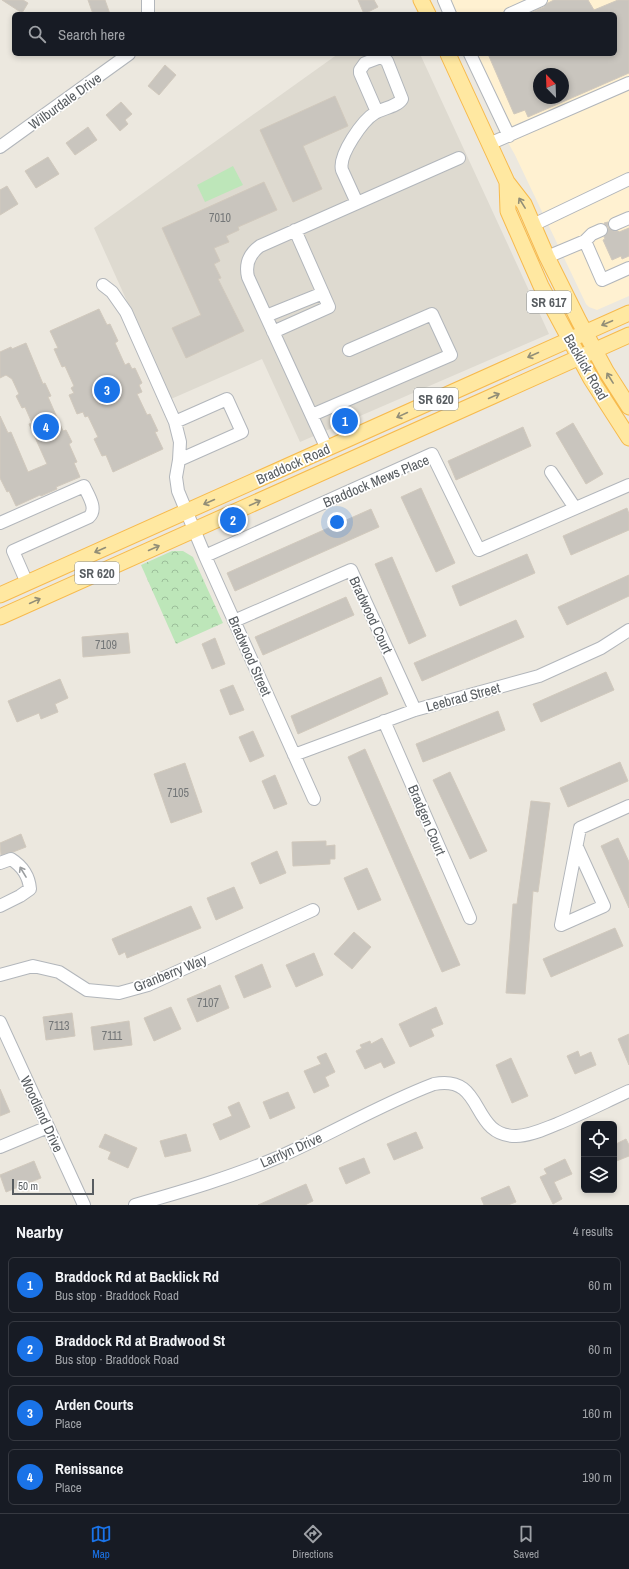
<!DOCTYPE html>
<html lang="en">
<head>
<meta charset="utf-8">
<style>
	body { margin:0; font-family:"Archivo Narrow",sans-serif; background:#242831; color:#f1f3f6 }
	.controls { position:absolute; right:12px; bottom:12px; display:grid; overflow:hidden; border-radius:6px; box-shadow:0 2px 6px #0003 }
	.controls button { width:36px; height:36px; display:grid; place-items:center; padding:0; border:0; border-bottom:1px solid #363941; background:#171b24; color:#f1f3f6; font:20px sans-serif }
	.compass { position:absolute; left:533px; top:68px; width:36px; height:36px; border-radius:50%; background:#171b24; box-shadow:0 2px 6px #0003; rotate:337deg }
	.scale { position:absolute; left:12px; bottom:10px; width:82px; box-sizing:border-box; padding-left:4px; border:2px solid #585d61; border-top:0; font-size:11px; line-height:14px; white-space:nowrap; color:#585d61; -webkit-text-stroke:3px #fff; paint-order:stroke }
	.you { position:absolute; left:337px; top:522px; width:14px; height:14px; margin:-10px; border:3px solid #fff; border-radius:50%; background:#1a73e8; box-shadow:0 0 0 6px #1a73e833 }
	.badge { display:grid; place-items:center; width:26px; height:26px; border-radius:50%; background:#1a73e8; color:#fff; font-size:13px; font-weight:700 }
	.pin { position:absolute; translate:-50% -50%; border:2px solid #fff; box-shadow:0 1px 4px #0006 }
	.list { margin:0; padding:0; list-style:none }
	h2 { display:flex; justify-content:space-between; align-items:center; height:52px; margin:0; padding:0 16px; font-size:17px }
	h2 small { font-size:13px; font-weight:400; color:#9ea1a6 }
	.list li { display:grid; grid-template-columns:26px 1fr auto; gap:12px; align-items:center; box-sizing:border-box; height:56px; margin:0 8px 8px; padding:0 8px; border:1px solid #363941; border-radius:6px }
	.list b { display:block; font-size:15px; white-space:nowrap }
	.list p { margin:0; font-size:13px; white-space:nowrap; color:#9ea1a6 }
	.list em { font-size:13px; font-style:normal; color:#9ea1a6 }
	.icon { flex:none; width:22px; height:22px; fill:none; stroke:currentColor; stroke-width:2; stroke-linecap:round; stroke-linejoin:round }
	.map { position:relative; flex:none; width:629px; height:1205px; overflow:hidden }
	.search { position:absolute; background:#171b24; box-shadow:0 2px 6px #0003; left:12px; right:12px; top:12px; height:44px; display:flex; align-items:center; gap:10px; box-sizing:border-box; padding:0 14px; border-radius:6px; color:#9ea1a6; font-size:15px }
	.sheet { height:308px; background:#171b24 }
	nav { display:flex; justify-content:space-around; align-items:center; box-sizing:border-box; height:56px; border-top:1px solid #363941; background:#171b24; font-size:11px; color:#9ea1a6 }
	nav a { display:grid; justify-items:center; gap:2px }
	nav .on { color:#1a73e8 }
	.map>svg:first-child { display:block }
</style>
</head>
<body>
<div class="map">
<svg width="629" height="1205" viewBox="0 0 629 1205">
	<defs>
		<pattern id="forest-crowns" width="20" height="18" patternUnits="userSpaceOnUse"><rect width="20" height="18" fill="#bde6b9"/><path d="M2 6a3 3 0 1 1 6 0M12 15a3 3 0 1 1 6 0" fill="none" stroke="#9cbe9a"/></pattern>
	</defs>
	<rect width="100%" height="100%" fill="#ece8df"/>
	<path fill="#fff1d1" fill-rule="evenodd" d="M437,0H629V296L597,310L589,307L586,304L515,155L497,123L464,54H615V14H444ZM539,74H563V98H539Z"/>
	<path fill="#dedad0" d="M338,54H420L549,334L300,442L262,359L171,399L94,228Z"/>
	<path fill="url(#forest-crowns)" d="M172,551H183L193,557L223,623L176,644L141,565Z"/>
	<path fill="#bde6b9" d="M233,166L243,185L205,202L197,185Z"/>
	<path fill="#c9c5be" stroke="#d1c9bd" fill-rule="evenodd" d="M2,0H23L28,3L22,13Z
		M88,0H105L110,14H93Z
		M358,0H374L378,7L364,14Z
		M554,0H588L594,10L618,0H629V73L528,117L525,110L514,114L488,54H615V14H528L544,7L548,3ZM539,74H563V98H539Z
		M165,65L176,75L159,95L148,86Z
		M335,96L348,126L303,146L322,189L293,202L260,130Z
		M121,102L132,114L125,120L128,124L120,131L106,115Z
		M88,127L97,140L75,155L66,143Z
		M48,157L59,174L36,188L25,171Z
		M264,182L277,210L238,227L239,230L226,236L229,242L214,248L220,261L214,264L221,278L218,279L244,331L186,358L172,328L201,315L162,228Z
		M7,186L18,204L0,215V190Z
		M608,222V227L614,231H618L619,232L629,228V256L622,259L621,256L612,260L603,240L605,239L604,237L608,230V227L604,223Z
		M99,309L107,325L110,324L118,341L115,343L125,365L129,363L132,369L135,368L142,383L139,385L142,392L137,394L147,415L150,414L158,431L155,432L163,449L113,472L106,455L102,456L94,439L98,437L88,416L85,417L83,412L77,414L69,395L74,393L71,388L74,386L65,366L62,367L54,349L58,348L50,331Z
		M26,343L43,384L45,383L51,396L48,397L63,431L66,430L72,442L69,444L77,462L74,463L80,477L56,487L57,489L41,496L40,495L16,506L9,491L7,492L0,478V416L8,433L11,432L28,472L47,464L29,424L32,423L25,407L22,408L16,396L19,394L12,379L6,375L0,378V352L11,347L12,349Z
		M573,423L603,474L586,484L556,433Z
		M523,427L531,446L456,480L448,461Z
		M421,488L455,563L436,572L401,497Z
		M627,508L629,514V530L571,555L563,536Z
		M371,509L379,527L235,591L227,573Z
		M527,554L535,573L460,606L452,586Z
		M392,557L426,636L409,644L375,564Z
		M629,575V596L567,625L558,607Z
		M346,597L354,615L263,655L255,637Z
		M516,620L524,637L422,681L414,663Z
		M128,633L130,653L83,657L82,637Z
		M215,638L225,664L212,669L202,644Z
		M606,672L614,690L541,722L533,704Z
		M381,677L388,694L298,734L291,716Z
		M60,679L68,698L55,704L58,712L41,719L39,713L17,722L8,701Z
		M233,685L244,710L230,715L220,690Z
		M498,711L505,730L423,762L416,744Z
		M253,731L264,756L250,762L239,737Z
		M365,749L460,965L442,972L348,757Z
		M620,762L628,781L568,807L560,788Z
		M185,763L202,812L171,823L154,774Z
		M450,772L487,851L470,859L433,780Z
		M275,775L287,804L274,809L262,781Z
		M531,801L550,803L538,892L533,891L525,994L506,993L513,904H517Z
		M21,834L26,847L13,852L1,855L0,843Z
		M618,838L629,862V908L601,846Z
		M326,841V846L335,845V859H330V864L293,866L292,842Z
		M277,851L286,873L260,884L251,863Z
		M367,868L381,900L358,910L344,878Z
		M234,887L243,908L216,920L207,898Z
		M191,906L201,928L127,958L125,952L119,955L112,939Z
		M615,928L623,946L551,977L543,959Z
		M354,932L371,947L352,969L334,954Z
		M314,953L323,975L296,987L286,965Z
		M262,964L271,987L244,998L235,976Z
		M220,985L229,1008L197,1022L187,999Z
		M171,1007L181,1029L154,1041L144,1018Z
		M436,1007L443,1024L431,1029L434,1036L410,1047L399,1024Z
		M72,1013L75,1036L46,1040L43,1017Z
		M129,1021L132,1045L94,1050L91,1027Z
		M629,1034V1065L618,1039Z
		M382,1038L395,1063L384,1068L381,1062L365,1069L356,1051L362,1048L360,1045L370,1041L371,1044Z
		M578,1051L580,1057L591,1052L596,1065L575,1074L567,1056Z
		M326,1053L335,1072L325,1077L329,1086L314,1093L304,1071L321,1064L317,1057Z
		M511,1058L528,1096L512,1103L496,1065Z
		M0,1089L10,1112L0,1116Z
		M288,1092L295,1108L270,1119L263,1102Z
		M239,1102L250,1127L220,1140L213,1124L232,1116L228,1107Z
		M416,1132L423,1148L394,1160L387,1144Z
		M105,1134L137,1148L128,1168L108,1159L111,1152L99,1147Z
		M186,1134L191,1151L165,1157L160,1141Z
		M626,1139L629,1145V1156L614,1162V1145Z
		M364,1158L370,1173L346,1184L339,1168Z
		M565,1159L572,1174L554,1182L562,1199L553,1204L540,1177L547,1174L544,1169Z
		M34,1161L41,1178L6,1192L0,1175Z
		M306,1184L313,1201L305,1205H258Z
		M509,1186L516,1202L508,1205H484L481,1198Z"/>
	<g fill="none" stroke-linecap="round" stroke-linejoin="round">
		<g stroke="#b2b6bb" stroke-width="14">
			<path id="minor" d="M148,0V14
				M444,0L450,14
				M510,14L541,0
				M470,54L509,136
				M489,144L629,83
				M0,147L129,54
				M357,203L342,170C338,155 363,120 375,113C383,108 397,107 402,99L387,61L381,57L365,63L360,70V73L377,112
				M615,224L629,218
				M533,225L629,179
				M585,241L592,234L601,230
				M547,257L585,241L602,280L629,268
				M103,285L112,292L126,312L175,422L180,442L179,460L176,477L178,491L205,556L314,799
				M266,316L323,293
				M273,332L329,307L295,230
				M312,415L451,355L432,314L349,350
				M175,422L227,399L242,432L179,460
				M327,449L248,277C245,264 249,254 260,246L459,158
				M551,472L575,508
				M0,523L84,486C88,495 98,509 89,517L13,551L27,583
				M205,556L432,454L479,550L629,485
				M234,621L351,570L415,710
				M384,721L470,918
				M294,755L415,710L539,676L601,648L629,630
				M577,847L604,906L561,925L580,828L629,806
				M0,863L11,859C22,866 29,876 30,889L20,896L0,906
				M0,975L33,966L59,972L87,990L119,993L148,985L313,910
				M0,1022L84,1205
				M0,1147L48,1127
				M135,1205C184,1191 232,1177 279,1157C331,1134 381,1104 434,1084C486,1074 469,1136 516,1136C530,1136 544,1129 557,1124C581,1114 605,1102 629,1091"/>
		</g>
		<g stroke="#f7ba4d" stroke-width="17">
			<path id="major" d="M421,0L428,14
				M448,54L507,182L524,204L547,257L579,321L606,371L629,407
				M507,182L508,211L541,286L591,379L629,438
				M0,595L629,313
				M0,617L629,335"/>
		</g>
		<use href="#minor" stroke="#fff" stroke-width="12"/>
		<use href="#major" stroke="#ffe8a1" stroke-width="15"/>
	</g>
	<defs><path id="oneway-shaft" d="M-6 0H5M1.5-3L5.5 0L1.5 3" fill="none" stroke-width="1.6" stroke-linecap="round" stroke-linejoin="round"/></defs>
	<g stroke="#928e77">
		<use href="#oneway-shaft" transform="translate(522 203) rotate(-122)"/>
		<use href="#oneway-shaft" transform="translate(607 323) rotate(157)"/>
		<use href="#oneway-shaft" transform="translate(533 355) rotate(156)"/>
		<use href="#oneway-shaft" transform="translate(610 378) rotate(-122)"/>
		<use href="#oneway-shaft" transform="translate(494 396) rotate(-24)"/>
		<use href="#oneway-shaft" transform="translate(402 415) rotate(155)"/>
		<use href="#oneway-shaft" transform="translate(209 502) rotate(156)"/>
		<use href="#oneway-shaft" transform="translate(255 503) rotate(-24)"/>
		<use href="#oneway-shaft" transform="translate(154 548) rotate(-24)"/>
		<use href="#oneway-shaft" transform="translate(100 550) rotate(156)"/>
		<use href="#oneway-shaft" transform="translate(35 601) rotate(-25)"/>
	</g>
	<use stroke="#9b9ea0" href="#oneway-shaft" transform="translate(23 872) rotate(-121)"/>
	<g text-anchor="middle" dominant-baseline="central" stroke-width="3.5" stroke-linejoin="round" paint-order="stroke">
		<g font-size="12" fill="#747778">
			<text x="220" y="218">7010</text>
			<text x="106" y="645">7109</text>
			<text x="178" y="793">7105</text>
			<text x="208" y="1003">7107</text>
			<text x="59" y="1026">7113</text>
			<text x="112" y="1036">7111</text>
		</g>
		<g fill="#fff" stroke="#8a8e90" stroke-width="1">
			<rect x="527" y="291" width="44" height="22" rx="3"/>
			<rect x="414" y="388" width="44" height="22" rx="3"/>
			<rect x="75" y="562" width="44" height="22" rx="3"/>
		</g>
		<g font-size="13" font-weight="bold" fill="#585d61">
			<text x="549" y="302">SR 617</text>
			<text x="436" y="399">SR 620</text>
			<text x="97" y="573">SR 620</text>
		</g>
		<g font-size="14" fill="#585d61" stroke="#fff">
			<text transform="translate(65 101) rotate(-36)">Wilburdale Drive</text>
			<text transform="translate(586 367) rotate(60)">Backlick Road</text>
			<text transform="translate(293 464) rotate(-24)">Braddock Road</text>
			<text transform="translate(376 481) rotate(-23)">Braddock Mews Place</text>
			<text transform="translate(371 615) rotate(65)">Bradwood Court</text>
			<text transform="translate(250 656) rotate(66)">Bradwood Street</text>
			<text transform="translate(463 697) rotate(-15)">Leebrad Street</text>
			<text transform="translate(427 820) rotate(67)">Bradgen Court</text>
			<text transform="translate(170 973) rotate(-22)">Granberry Way</text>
			<text transform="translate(42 1114) rotate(65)">Woodland Drive</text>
			<text transform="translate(291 1150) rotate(-24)">Larrlyn Drive</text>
		</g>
	</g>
</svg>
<div class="controls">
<button><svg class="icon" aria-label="locate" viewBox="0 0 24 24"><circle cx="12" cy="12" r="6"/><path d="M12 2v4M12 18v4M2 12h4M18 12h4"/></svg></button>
<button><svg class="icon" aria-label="layers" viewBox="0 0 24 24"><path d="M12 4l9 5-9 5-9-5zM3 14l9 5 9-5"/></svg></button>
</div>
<svg class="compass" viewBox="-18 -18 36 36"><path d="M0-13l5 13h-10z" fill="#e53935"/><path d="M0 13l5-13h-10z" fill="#9ea1a6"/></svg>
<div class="scale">50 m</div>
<div class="you"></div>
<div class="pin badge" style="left:345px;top:421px">1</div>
<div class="pin badge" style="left:233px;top:520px">2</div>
<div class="pin badge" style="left:107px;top:390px">3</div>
<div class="pin badge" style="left:46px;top:427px">4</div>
<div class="search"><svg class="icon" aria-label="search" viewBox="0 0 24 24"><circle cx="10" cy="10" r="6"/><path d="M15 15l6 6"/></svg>Search here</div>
</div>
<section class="sheet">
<h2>Nearby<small>4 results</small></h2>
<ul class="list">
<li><span class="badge">1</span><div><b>Braddock Rd at Backlick Rd</b><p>Bus stop · Braddock Road</p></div><em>60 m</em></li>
<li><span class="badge">2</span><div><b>Braddock Rd at Bradwood St</b><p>Bus stop · Braddock Road</p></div><em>60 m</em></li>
<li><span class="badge">3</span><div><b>Arden Courts</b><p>Place</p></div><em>160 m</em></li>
<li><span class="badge">4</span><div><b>Renissance</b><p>Place</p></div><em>190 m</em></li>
</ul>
</section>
<nav>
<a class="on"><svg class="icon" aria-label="map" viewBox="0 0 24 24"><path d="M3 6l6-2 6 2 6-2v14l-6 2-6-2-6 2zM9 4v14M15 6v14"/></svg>Map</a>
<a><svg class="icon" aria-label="directions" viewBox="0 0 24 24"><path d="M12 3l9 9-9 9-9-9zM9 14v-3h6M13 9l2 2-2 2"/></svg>Directions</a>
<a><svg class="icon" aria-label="saved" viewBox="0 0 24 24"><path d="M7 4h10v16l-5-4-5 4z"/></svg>Saved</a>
</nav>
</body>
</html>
